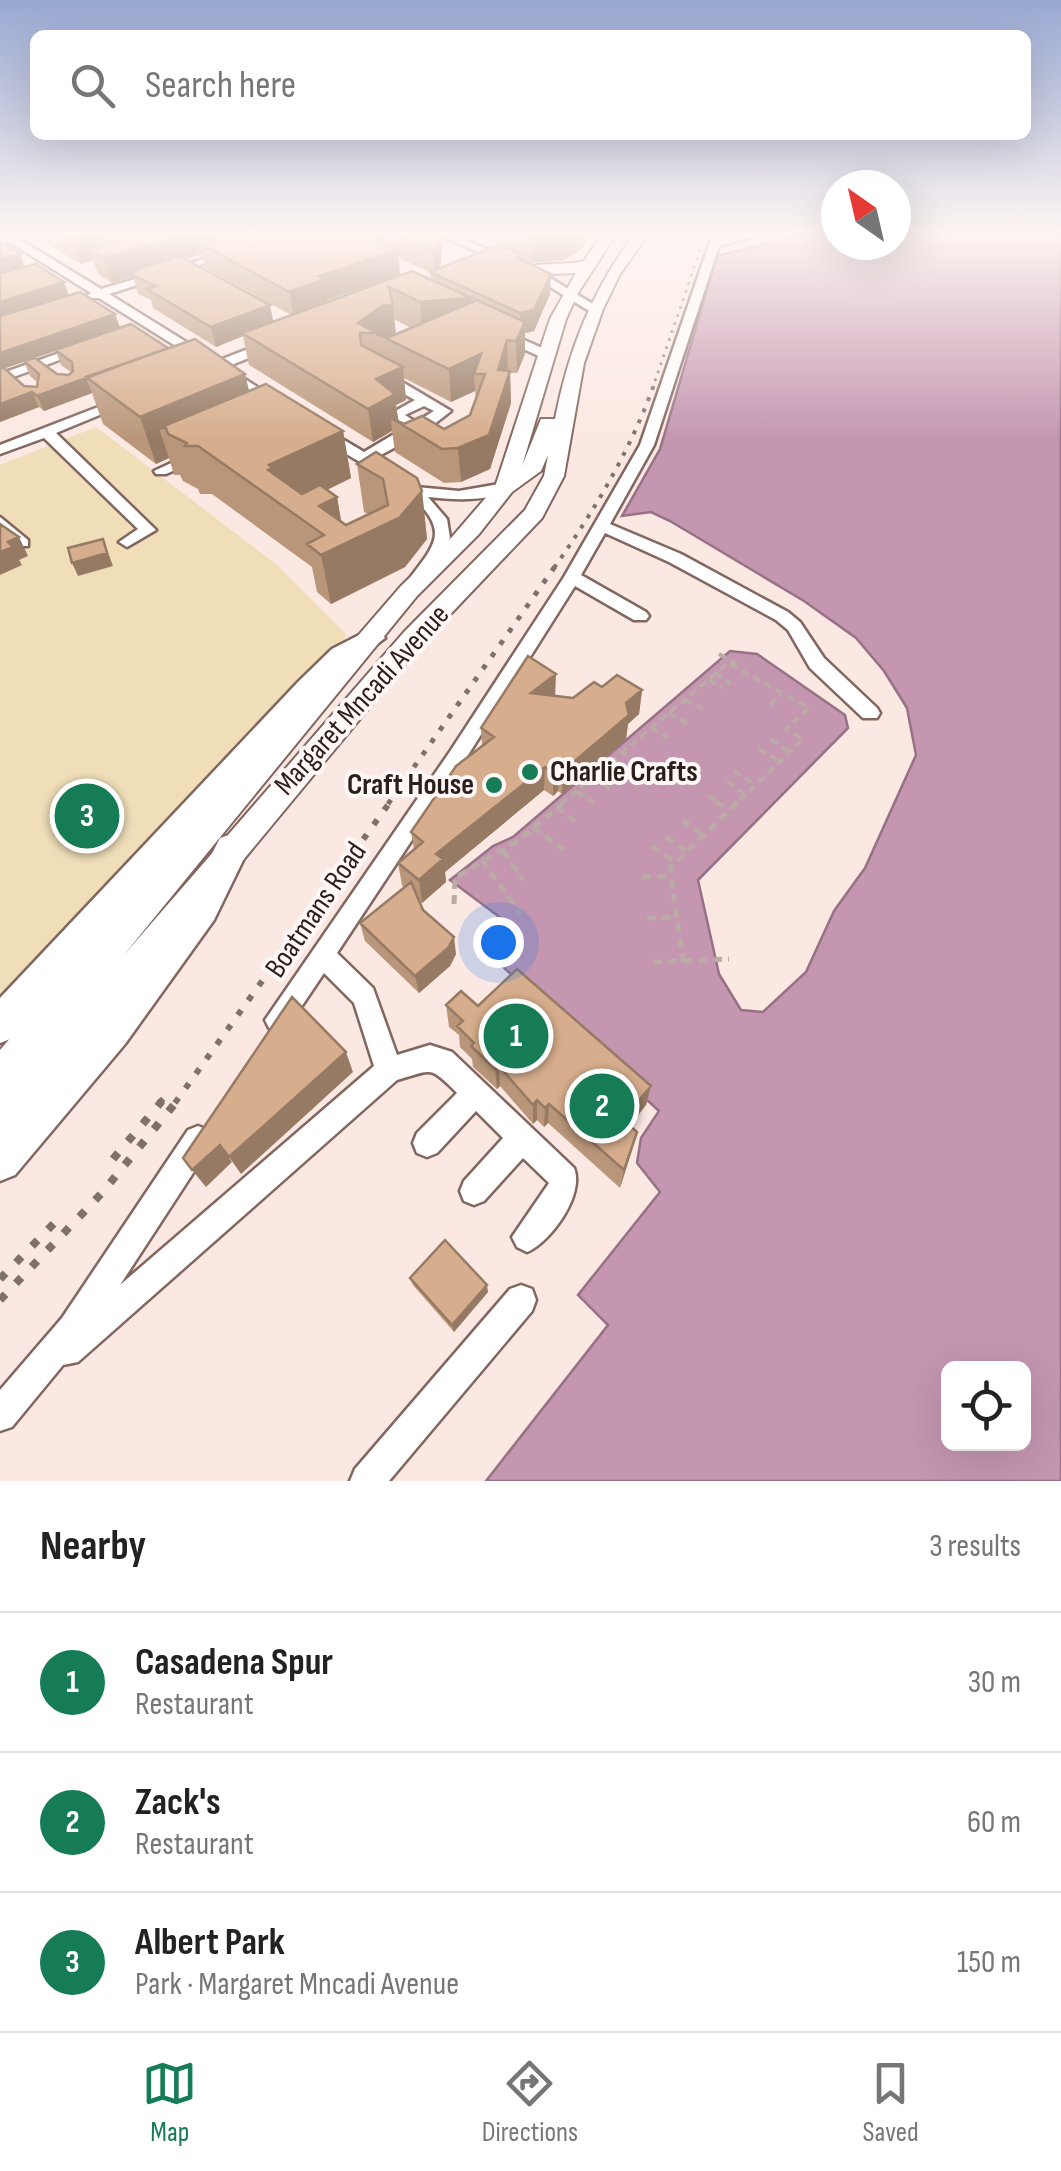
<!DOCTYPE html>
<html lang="en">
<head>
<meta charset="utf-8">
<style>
	body { margin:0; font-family:"Sofia Sans Condensed",sans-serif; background:#f2f2f2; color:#222 }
	.controls { position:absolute; right:30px; bottom:30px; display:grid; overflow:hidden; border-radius:15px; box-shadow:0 10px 40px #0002 }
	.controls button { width:90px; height:90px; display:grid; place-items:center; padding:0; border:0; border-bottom:2px solid #e0e0e0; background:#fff; color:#222; font:50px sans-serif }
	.compass { position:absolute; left:821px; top:170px; width:90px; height:90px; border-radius:50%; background:#fff; box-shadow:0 10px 40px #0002; rotate:326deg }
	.you { position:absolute; left:498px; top:942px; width:35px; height:35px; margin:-25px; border:8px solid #fff; border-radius:50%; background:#1a73e8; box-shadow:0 0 0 15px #1a73e833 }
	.badge { display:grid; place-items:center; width:65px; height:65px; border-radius:50%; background:#167c56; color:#fff; font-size:32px; font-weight:700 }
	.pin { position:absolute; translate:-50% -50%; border:5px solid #fff; box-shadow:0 2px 10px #0006 }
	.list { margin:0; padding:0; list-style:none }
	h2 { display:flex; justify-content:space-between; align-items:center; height:130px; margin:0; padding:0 40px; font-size:42px }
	h2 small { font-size:32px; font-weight:400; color:#767676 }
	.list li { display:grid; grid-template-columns:65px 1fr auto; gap:30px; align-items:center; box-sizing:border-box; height:140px; padding:0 40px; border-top:2px solid #e0e0e0 }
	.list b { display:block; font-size:38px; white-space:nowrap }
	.list p { margin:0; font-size:32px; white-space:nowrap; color:#767676 }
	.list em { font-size:32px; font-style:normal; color:#767676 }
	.icon { flex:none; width:55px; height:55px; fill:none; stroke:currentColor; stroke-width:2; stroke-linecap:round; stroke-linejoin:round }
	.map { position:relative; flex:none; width:1061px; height:1481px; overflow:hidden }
	.search { position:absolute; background:#fff; box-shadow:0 10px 40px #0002; left:30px; right:30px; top:30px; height:110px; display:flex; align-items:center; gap:25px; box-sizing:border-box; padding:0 35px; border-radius:15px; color:#767676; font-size:38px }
	.sheet { height:550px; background:#fff }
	nav { display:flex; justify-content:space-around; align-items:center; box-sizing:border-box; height:140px; border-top:2px solid #e0e0e0; background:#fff; font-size:28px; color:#767676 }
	nav a { display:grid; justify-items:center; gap:5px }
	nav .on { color:#167c56 }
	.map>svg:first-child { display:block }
</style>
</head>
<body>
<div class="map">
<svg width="1061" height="1481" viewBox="0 0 1061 1481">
	<rect width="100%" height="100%" fill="#fce8e3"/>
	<path fill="#efdeb8" d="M96,427L276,564L347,635L0,997V465Z"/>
	<path fill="#c496b0" stroke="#967284" stroke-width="2.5" fill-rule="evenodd" d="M834,233L836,245H896V233C952,233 1005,237 1061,235V1481H486L608,1325L578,1295L660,1192L637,1163L641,1138L659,1111L488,953L514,928L450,880L493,846L513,837L730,651L757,654L845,715L848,728L698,880L719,974L741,1010L763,1012L806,972L834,911L865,868L916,755L907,708L884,671L856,638L804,601L670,521L651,512L622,516L660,449L717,256L791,237ZM948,1368H1024V1444H948Z"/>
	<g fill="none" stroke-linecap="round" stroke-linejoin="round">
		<g stroke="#82665f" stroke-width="5">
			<path id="minor" d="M0,233H9L101,289L231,251V255L109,294L217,361L269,341H277V347L226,367L284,404L272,407L215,371H206V365L99,298H88L86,296L91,293L0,236Z
				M434,233H447L534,268L601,309L591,312L526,272Z
				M713,233H723L721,239L750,233H766L719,246L654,445L610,524L681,554L788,612L800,622L824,658L877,708L880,713L877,718H863L810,668L788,630L776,620L669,562L605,533L581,575L646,612L649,616L646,620H634L575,586L463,763L337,953L373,988L397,1055L430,1045L452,1052L574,1168C585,1194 551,1242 527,1252L517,1247L512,1237L549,1183L523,1158L484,1201L474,1205L464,1201L460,1191L464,1181L503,1138L476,1111L437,1153L427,1157L417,1153L413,1143L417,1133L457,1093C429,1065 433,1070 397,1080L78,1362L63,1365L12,1427L0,1431V1390L62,1318L188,1130L198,1126L208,1130L212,1140L208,1150L120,1285L374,1066L354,1003L324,973L287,1028L278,1032L269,1028L265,1020L449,753L564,577L640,445Z
				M501,330L549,351L551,354L541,357L497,337L495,334Z
				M79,346L89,349L0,382V374Z
				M377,373H387L451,411L424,432L375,458L416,487L459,491L505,483L513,488C490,502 455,500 428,497L447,519L450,538L422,585L416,586L408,581C416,568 435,550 435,533C434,494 341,456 315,433L327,430L364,452L406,427L388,415L415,400L377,379ZM424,406L434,411L416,422L405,415Z
				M119,399L131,402L56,433L156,530L127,547L119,542L138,529L44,438L0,454V445Z
				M195,452L202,456L200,459L166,474H156L154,471Z
				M0,517L28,540V546H16L0,531Z
				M521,1285L532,1289L536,1300L532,1311L389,1481H350L355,1469L510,1289Z"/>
		</g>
		<g stroke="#82665f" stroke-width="4">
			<path id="major" d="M16,233H38L0,245V237Z
				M603,233H617L578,293L566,319L522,466L541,419H555C569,348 592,291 635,233H649L620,274L603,309L584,363L564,476L542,518L422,644L13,1138L0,1144V1050L401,586L452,537L495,487L550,319L576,273L530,275L522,270C537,261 565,266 584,261ZM548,455L544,476L525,510L404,632L123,956L417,596L479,534L512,492L541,471Z"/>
		</g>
		<g stroke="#82665f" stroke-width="5">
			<path id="highway" d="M371,629L381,632L385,638L352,663L318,696L13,1038L0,1043V998L298,682L332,649Z
				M232,834L244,838L249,848L214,920L125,1044L15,1175L0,1181V1128C81,1037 165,947 220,838Z"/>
		</g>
		<path stroke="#bbaaa5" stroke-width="4" stroke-dasharray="8 5" stroke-linecap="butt" d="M719,654L740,666
			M715,673L731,684
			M709,680L722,688
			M685,700L703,709
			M770,705L781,694
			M669,713L687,723
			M651,728L668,738
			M771,739L790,752
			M759,749L780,762
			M620,751L641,764
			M612,759L632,771
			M602,768L621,780
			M734,771L755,785
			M594,777L610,789
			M727,782L747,795
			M577,792L594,803
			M708,796L720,804
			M561,804L728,663L809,708L786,729L803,739L736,804"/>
		<path stroke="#bbaaa5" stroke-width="5" stroke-dasharray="9 6" stroke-linecap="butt" d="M716,802L729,810
			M556,807L575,821
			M682,820L704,836
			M533,827L564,850
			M666,837L687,852
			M652,846L675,862
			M503,851L523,880
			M482,860L520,914
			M642,877L671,876
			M454,904L455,878L516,842L564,802
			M647,918L677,917
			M653,962L729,959
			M683,962L670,868L738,802"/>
		<use href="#minor" fill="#fff" fill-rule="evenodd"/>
		<use href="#major" fill="#fff" fill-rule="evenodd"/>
		<use href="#highway" fill="#fff" fill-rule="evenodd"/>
		<path stroke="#7f706c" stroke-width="2.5" stroke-dasharray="2.5 6" stroke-linecap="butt" d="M655,381L706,233"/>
		<path stroke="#7f706c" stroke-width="4" stroke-dasharray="4 8" stroke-linecap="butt" d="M554,568C596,508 632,448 656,379"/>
		<path stroke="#7f706c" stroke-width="5" stroke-dasharray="5 10" stroke-linecap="butt" d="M388,804L556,565"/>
		<path stroke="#7f706c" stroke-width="6" stroke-dasharray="6 12" stroke-linecap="butt" d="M159,1103L164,1098
			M175,1103L390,802"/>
		<path stroke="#7f706c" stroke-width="8" stroke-dasharray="8 15" stroke-linecap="butt" d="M113,1159L162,1101
			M0,1279L62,1215
			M0,1300L101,1194L177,1101"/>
	</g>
	<path fill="#b99679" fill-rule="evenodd" d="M35,233H441L442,249L440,268L501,246L498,243L471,233H590V238L578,252L564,260L531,263L522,259L550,294L534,331L525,333V354L517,373H510L511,403L490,469L461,482L444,483L395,452L392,431L373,442L249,365L243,336L216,347L153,308L151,300L138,294L133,276L112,283L98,274L93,260L81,264L37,237ZM202,254L205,268L291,315L273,321L186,259ZM398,258L430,272L431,279L327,302V300L400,275ZM394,319L411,328L396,334ZM404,378L451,402L475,391L476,400L470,415L444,429L404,424L398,421L396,405L406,400Z
		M0,241L25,267L69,296L115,314L120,328L169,348L245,374L249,391L343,431L351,478L327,490L337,497L341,521L346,525L368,514L364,512L357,464L422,491L427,539L405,567L331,604L317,592L312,567L212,494H200L198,489L183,481L180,475H174L169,458L156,464L103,424L92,393L44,411L39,407L0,422ZM56,351L61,365L72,373L69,375L57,374L35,358ZM24,362L30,376L38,383L37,387L24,386L5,368Z
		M602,687L642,690L639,714L628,724L626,739L562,794L558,791L553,796L544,790L445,872L446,882L422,903L418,899L423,910L456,954L450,966L419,993L365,941L360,923L404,888L402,885L398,863L414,850L411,832L482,746L481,728L555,696L573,698Z
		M446,1005L478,1006L651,1086L646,1105L630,1126L637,1132L632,1150L620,1188L548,1123L544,1127L537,1120L533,1124L500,1086L497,1089L473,1067L472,1059L460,1047L459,1035L449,1027Z
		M410,1278L488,1292L454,1332L413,1285Z"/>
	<path fill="#967a63" d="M89,233H105L110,248L90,250L93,260L81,264L73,240Z
		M188,233H270L199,243L202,254L112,283L104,258Z
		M377,233H380L382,254L398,250L400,275L327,300L328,304L294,317L289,292L319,276Z
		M439,233L442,249L440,272L435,274L433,249Z
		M569,233H590V238L578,252L564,260L531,263V238Z
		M20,254L25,268L0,276V260Z
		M551,274L550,294L534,331L525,333V354L517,373L516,341L521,331L520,313Z
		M64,282L69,296L0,318V302Z
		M471,298L472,329L422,333L420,302Z
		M270,305L274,325L242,333L243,336L216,347L211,327Z
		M393,305L396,336L386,337L375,333H360L364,365L358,323L382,306Z
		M115,314L120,328L0,370V353Z
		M507,340L508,372L498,370Z
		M481,354L474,374L475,391L451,402L449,369Z
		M403,367L406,400L396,405L399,423L391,418L392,431L373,442L368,409L376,379Z
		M510,371L511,403L490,469L461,482L458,448Z
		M245,374L256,421L187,443L166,428H159L169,458L156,464L140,417Z
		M86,378L92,393L44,411L37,396Z
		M32,392L39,407L0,422V404Z
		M343,431L351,478L288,509L268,470L269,465Z
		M422,491L427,539L405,567L331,604L321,555L328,552L319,506L337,497L345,544Z
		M19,537L28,556L19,560L22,565L0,575V552L8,542Z
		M103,539L113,566L78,576L72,563Z
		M556,674L555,698L531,693Z
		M642,690L639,714L628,724L626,739L562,794L563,771L626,703Z
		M545,767L544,790L445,872L446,882L422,903L419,880L436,854Z
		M559,768L558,791L553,796V773Z
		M454,937L456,954L450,966L419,993L415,976Z
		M346,1052L353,1072L241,1174L229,1157Z
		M499,1066L500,1086L497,1089L495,1069Z
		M651,1086L646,1105L619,1138L623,1119Z
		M537,1100V1120L533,1124V1105Z
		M549,1104L548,1123L544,1127L545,1108Z
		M637,1132L632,1150L620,1188L624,1170Z
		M220,1145L232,1162L206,1187L192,1170Z
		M487,1285L488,1292L454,1332L452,1325Z"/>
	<path fill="#d7ae8d" stroke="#967a63" stroke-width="2.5" d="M60,233H90L92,234L73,240Z
		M115,233H188L104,258L90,250L116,241Z
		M233,233H377L376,234L378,241L398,250L319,276L324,279L289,292L199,243Z
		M394,233H439L438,248L433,249Z
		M518,233H570L564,236L531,238Z
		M0,241L20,254L0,260Z
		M498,245L522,254L517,258L551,274L534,310L520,313L430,272Z
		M180,256L270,305L211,327L147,289L156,286L132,275L137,269Z
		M36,264L64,282L0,302V273Z
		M412,271L471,298L420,302L389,287L393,305L382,306L358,323L387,338L477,300L525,322L516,341L507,340L498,370L510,371L489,435L458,448L442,449L391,418L404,424L422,416L444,429L470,415L485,374H474L481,354L449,369L375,333H360L361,345L403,367L376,379L395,394L368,409L242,333Z
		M80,292L115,314L0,353V316Z
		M131,324L168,348L37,396L32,392L0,404V368H4L24,386L37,387L39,374L24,361L35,358L57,374L69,375L73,371L72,362L55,350Z
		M195,339L245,374L140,417L86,377Z
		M266,384L343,431L269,465L272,468L268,470L302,494L320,485L337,497L319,506L346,525L388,505L383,479L357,464L376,452L417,478L422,491L399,518L321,555L307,544L324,535L198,446H185L187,443L168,434L166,428H159Z
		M0,524L19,537L8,542L13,547L0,552Z
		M103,539L107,553L72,563L68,548Z
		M528,656L556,674L531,693L573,698L594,682L602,687L617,675L642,690L626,703L629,715L563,771L559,768L553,773L545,767L436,854L443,859L419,880L398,863L423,842L411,832L456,766L494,737L481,728Z
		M411,882L423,910L454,937L448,948L415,976L360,923Z
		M517,969L651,1086L623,1119L637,1132L624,1170L549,1104L545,1108L537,1100L533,1105L499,1066L495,1069L471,1046L474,1043L457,1026L463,1021L446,1005L461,991L478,1006Z
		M292,997L346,1052L229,1157L220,1145L192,1170L183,1158Z
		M445,1240L487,1285L452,1325L410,1278Z"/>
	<linearGradient id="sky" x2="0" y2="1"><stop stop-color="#99a8d2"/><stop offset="0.53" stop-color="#fef5f2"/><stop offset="1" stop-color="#fef5f2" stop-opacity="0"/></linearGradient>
	<rect width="1061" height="440" fill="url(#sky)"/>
	<g fill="#167c56" stroke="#fff8f6" stroke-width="4">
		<circle cx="530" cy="772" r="10"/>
		<circle cx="494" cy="785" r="10"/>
	</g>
	<g text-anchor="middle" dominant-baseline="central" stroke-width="8" stroke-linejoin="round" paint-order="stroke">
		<g font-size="30" fill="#2b1f1c" stroke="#fff8f6">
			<text transform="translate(362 700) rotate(-48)">Margaret Mncadi Avenue</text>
			<text transform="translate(316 910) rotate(-56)">Boatmans Road</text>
		</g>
		<g font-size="30" font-weight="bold" fill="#2b1f1c" stroke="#fff8f6" text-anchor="start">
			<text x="550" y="772">Charlie Crafts</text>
			<text x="474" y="785" text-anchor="end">Craft House</text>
		</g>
	</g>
</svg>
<div class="controls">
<button><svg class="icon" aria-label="locate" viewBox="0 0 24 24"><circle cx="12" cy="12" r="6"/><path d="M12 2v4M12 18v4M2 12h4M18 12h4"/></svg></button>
</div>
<svg class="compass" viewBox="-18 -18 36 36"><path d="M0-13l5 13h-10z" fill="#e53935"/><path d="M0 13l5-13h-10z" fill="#767676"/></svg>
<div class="you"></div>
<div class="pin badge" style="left:516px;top:1036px">1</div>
<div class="pin badge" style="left:602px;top:1106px">2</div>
<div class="pin badge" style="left:87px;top:816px">3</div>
<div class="search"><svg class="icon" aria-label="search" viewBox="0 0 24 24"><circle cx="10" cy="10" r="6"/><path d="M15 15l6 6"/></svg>Search here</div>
</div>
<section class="sheet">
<h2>Nearby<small>3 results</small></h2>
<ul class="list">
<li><span class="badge">1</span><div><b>Casadena Spur</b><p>Restaurant</p></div><em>30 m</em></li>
<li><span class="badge">2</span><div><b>Zack's</b><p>Restaurant</p></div><em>60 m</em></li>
<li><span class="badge">3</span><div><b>Albert Park</b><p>Park · Margaret Mncadi Avenue</p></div><em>150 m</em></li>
</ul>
</section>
<nav>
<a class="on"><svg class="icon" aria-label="map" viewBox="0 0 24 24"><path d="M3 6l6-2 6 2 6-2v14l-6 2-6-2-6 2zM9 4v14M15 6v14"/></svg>Map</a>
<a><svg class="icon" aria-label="directions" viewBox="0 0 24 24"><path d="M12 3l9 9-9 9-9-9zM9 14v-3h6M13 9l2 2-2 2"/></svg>Directions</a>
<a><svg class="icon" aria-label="saved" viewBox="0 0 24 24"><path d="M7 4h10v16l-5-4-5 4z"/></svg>Saved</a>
</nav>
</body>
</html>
